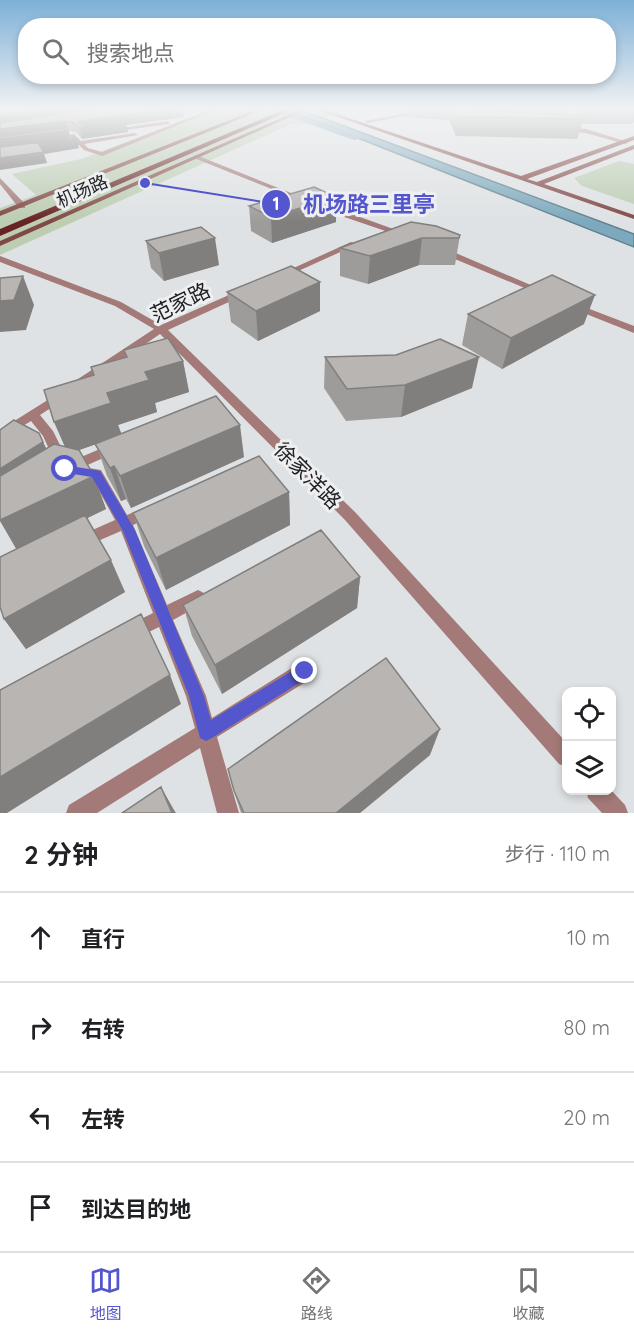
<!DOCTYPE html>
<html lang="zh">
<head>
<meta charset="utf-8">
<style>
	body { margin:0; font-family:Quicksand,"Noto Sans SC",sans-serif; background:#f6f6f6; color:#202124 }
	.controls { position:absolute; right:18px; bottom:18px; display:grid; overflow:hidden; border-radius:12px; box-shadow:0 3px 9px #0003 }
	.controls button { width:54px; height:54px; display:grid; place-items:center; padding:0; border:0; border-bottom:2px solid #e0e0e0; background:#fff; color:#202124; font:30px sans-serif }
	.stop { position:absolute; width:18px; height:18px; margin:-14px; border:4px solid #5456cd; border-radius:50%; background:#fff }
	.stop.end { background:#5456cd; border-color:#fff; box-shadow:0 2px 6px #0008 }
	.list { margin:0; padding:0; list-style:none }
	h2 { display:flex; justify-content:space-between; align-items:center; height:78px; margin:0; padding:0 24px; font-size:26px }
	h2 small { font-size:20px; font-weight:400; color:#757577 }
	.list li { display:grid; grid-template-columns:39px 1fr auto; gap:18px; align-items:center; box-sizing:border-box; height:90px; padding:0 24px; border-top:2px solid #e0e0e0 }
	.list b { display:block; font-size:22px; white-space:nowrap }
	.list em { font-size:20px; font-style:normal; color:#757577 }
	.icon { flex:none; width:33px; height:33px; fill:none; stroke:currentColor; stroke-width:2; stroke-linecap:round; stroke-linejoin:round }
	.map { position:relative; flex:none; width:634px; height:813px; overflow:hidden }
	.search { position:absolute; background:#fff; box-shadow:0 3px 9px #0003; left:18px; right:18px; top:18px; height:66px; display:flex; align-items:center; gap:15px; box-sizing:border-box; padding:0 21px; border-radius:24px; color:#757577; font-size:22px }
	.sheet { height:438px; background:#fff }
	nav { display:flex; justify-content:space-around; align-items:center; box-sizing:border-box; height:84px; border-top:2px solid #e0e0e0; background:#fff; font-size:16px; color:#757577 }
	nav a { display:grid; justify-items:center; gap:3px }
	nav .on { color:#5456cd }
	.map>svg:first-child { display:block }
</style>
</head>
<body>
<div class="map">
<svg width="634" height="813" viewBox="0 0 634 813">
	<rect width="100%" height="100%" fill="#dfe2e4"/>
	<path fill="#bccdb2" d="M202,108H354L306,124H291L0,255V208L36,195L12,174L81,159L208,111Z
		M619,161L634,164V204L582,186L574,178Z"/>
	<path fill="#7da9be" stroke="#61808f" stroke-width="1.5" d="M269,108H289L320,117L634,234V247L302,116Z"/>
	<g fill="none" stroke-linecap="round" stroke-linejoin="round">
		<path fill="#7da9be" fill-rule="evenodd" d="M263,108H276L362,138L354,140Z"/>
		<path fill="#a37a77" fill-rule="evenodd" d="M207,108L215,110L102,156L84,150L79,145H73V143L76,142L69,135L74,134L81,141L135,133L138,135L84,144L88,148L102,152L209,110Z
			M423,110L425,112L368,123L365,121Z
			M168,121L170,124L111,132L108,130Z
			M564,127L586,129L628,142L625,144L586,133L562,130Z
			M196,155L306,199L307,200L302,201L194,158Z
			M0,178L25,204V208H19L0,184Z
			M318,204H324L410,235L403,237L318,208Z
			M351,242L358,244L285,277L278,275Z
			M438,248H444L547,292L545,294H539L438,252Z
			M0,256L121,302L161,325L238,291H244V295L168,330L355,512L566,742V767L559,764L345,520L160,334L83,387H75L73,384L75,381L154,329L115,306L0,262Z
			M574,303L634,326V333L571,308L569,306Z
			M62,391L66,392L68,395L66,398L40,415L53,431L67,459L65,462H55L43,436L31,421L0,440V430Z
			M114,443L119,445L121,448L119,451L83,467L101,470L127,515L150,505L155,507L157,511L155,515L133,525L167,605L198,590L204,593L206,598L204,603L173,620L206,696L212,718L298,664L305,662L312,664L314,671L312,678L217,737L239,813H217L200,748L97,813H66L69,805L195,728L186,696L159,627L133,640L127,638L124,632L127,626L153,613L121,531L84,547L79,546L76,541L79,536L115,520L92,478L72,475L65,466L67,463Z
			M586,790H611L625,805L628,813H602L588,798Z"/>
		<path fill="#814845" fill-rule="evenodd" d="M260,108H267L0,216V211Z
			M304,108H310L0,246V241Z
			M312,108H319L521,176L634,136V140L527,179L537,182L634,145V149L544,184L634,215V219Z"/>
		<path fill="#672223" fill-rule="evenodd" d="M288,108H296L0,236V229Z"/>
	</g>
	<path fill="#9e9c9a" d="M0,108H197L183,110L184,117L126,125L128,132L82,139L76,132L69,131L71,138L79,148L44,154L47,163Z
		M404,108H570L569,115H576L578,108H634V122L632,124H582L577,139L456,136L449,120L407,117L408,110H405Z
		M336,197V222L272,243L251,231L249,206Z
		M436,226L460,235L455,265H419L368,284L340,276V248Z
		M146,241L219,265L164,281L151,268Z
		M227,292L320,311L258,341L231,322Z
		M468,314L584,324L502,369L462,345Z
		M124,350L183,361L189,392L155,403L157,412L118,425L121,434L244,457L131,508L126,499L121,501L107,476L96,444L79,450L94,476L106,509L87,518L125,592L26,649L4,619L16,549L39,433L46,448L65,447L93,375L91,367L126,357Z
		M325,357L472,388L401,417L346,421L324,388Z
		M289,492L290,525L166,590L144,546L133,513Z
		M360,577L357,608L222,694L192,636L183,605Z
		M430,755L360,813H241L234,791Z"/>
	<path fill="#817f7d" d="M58,108H133L0,126V115Z
		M175,108H197L183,110L184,117L126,125L128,132L82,139L78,123L80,121Z
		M65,121L71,139L76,138L79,148L44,154L47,163L0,170V129Z
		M336,197V222L272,243L271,217Z
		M215,238L219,265L164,281L159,253Z
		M422,238L419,265L368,284L370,256Z
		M23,276L34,305L26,330L0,332V301Z
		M320,282V311L258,341L256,311Z
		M595,295L584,324L502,369L511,338Z
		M479,357L472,388L401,417L405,385Z
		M183,361L189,392L155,403L157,412L118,425L122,435L68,454L54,422L145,372Z
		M240,425L244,457L131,508L120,476Z
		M43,442L54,466L0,501V469Z
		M114,466L126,499L121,501L110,468Z
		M94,476L106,509L18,552L0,521V520Z
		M289,492L290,525L166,590L156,558Z
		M111,560L125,592L26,649L4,619Z
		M360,577L357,608L222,694L215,665Z
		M170,675L181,704L7,813H0V777Z
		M440,729L430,755L360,813H336Z
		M161,787L174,810L176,813H172Z"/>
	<path fill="#b8b5b3" stroke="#817f7d" stroke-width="1.5" d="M7,108H58L0,115V109Z
		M100,108H177L80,121L78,123L84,127L126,122L79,128L73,122L65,121L0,129V123Z
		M455,108H467L470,110L579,115L583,119L459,117Z
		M66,128L68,130L0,139V137Z
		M76,138L38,143L44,152L0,158V147Z
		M314,187L336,197L271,217L249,206Z
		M411,222L436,226L460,235L459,238H422L370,256L340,248Z
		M201,227L215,238L159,253L146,241Z
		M291,266L320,282L256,311L227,292Z
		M552,275L595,295L511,338L468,314Z
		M23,276L14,300L0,301V278Z
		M168,338L183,361L145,372L149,380L107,393L111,403L54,422L44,390L94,375L91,367L127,357L124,350Z
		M440,339L479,357L405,385L347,389L325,357L396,355Z
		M216,396L240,425L120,476L114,466L110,468L95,444Z
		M14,420L39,433L43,442L0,469V430Z
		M54,444L79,450L94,476L0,520V476Z
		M259,456L289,492L156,558L133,513Z
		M85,515L111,560L4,619L0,607V557Z
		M321,530L360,577L215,665L183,605Z
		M141,614L170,675L0,777V690Z
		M386,658L440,729L336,813H244L234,791L228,769Z
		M161,787L172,813H122Z"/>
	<linearGradient id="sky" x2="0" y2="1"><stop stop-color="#7db0d7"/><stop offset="0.49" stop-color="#f1f2f3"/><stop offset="1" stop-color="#f1f2f3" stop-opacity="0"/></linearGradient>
	<rect width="634" height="222" fill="url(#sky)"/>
	<path fill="#5456cd" d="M65,465L100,471L135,530L204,696L211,720L300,666L305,663L310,666L312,671L310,676L212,738L206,741L200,738L189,696L123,531L92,477L61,472V466Z"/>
	<g text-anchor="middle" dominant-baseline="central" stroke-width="6" stroke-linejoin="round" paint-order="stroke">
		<g font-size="18" fill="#1f2021" stroke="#edeff1">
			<text transform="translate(82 191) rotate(-24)">机场路</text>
		</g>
		<g font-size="21" fill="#1f2021" stroke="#edeff1">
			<text transform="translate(180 302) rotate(-26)">范家路</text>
			<text transform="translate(308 475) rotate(45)">徐家洋路</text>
		</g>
	</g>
	<path fill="none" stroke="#5456cd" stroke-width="2" d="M145 183L276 204"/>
	<g fill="#5456cd" stroke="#edeff1" stroke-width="2">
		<circle cx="145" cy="183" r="6"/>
		<circle cx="276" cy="204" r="15"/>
	</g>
	<g font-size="18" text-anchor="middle" font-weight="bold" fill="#fff">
		<text x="276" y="210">1</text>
	</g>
	<g font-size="22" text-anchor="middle" font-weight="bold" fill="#5456cd" stroke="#edeff1" stroke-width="6" stroke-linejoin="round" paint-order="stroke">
		<text x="369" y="212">机场路三里亭</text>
	</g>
</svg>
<div class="controls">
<button><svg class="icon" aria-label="locate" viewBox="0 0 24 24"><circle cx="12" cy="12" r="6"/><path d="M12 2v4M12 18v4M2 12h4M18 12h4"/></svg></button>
<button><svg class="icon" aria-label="layers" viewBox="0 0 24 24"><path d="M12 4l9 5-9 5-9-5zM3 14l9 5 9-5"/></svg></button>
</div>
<div class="stop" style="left:65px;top:469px"></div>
<div class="stop end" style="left:305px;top:671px"></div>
<div class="search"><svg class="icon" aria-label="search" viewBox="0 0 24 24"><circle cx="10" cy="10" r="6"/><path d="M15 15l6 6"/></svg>搜索地点</div>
</div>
<section class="sheet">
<h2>2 分钟<small>步行 · 110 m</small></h2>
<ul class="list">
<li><svg class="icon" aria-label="ahead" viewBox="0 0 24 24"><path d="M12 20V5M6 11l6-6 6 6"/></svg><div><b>直行</b></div><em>10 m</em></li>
<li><svg class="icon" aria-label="right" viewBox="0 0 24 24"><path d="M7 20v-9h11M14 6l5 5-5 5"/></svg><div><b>右转</b></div><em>80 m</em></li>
<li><svg class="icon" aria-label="left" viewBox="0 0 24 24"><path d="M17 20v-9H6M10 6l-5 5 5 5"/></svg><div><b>左转</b></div><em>20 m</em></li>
<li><svg class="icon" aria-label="arrive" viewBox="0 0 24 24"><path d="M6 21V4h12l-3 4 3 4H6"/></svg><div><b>到达目的地</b></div></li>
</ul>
</section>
<nav>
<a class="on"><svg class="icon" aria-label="map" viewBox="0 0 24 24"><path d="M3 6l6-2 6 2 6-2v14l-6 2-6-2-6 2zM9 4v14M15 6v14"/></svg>地图</a>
<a><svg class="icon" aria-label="directions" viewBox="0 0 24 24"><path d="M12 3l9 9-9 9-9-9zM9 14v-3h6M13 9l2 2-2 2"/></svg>路线</a>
<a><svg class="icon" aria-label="saved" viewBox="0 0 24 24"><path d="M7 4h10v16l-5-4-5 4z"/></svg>收藏</a>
</nav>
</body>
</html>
